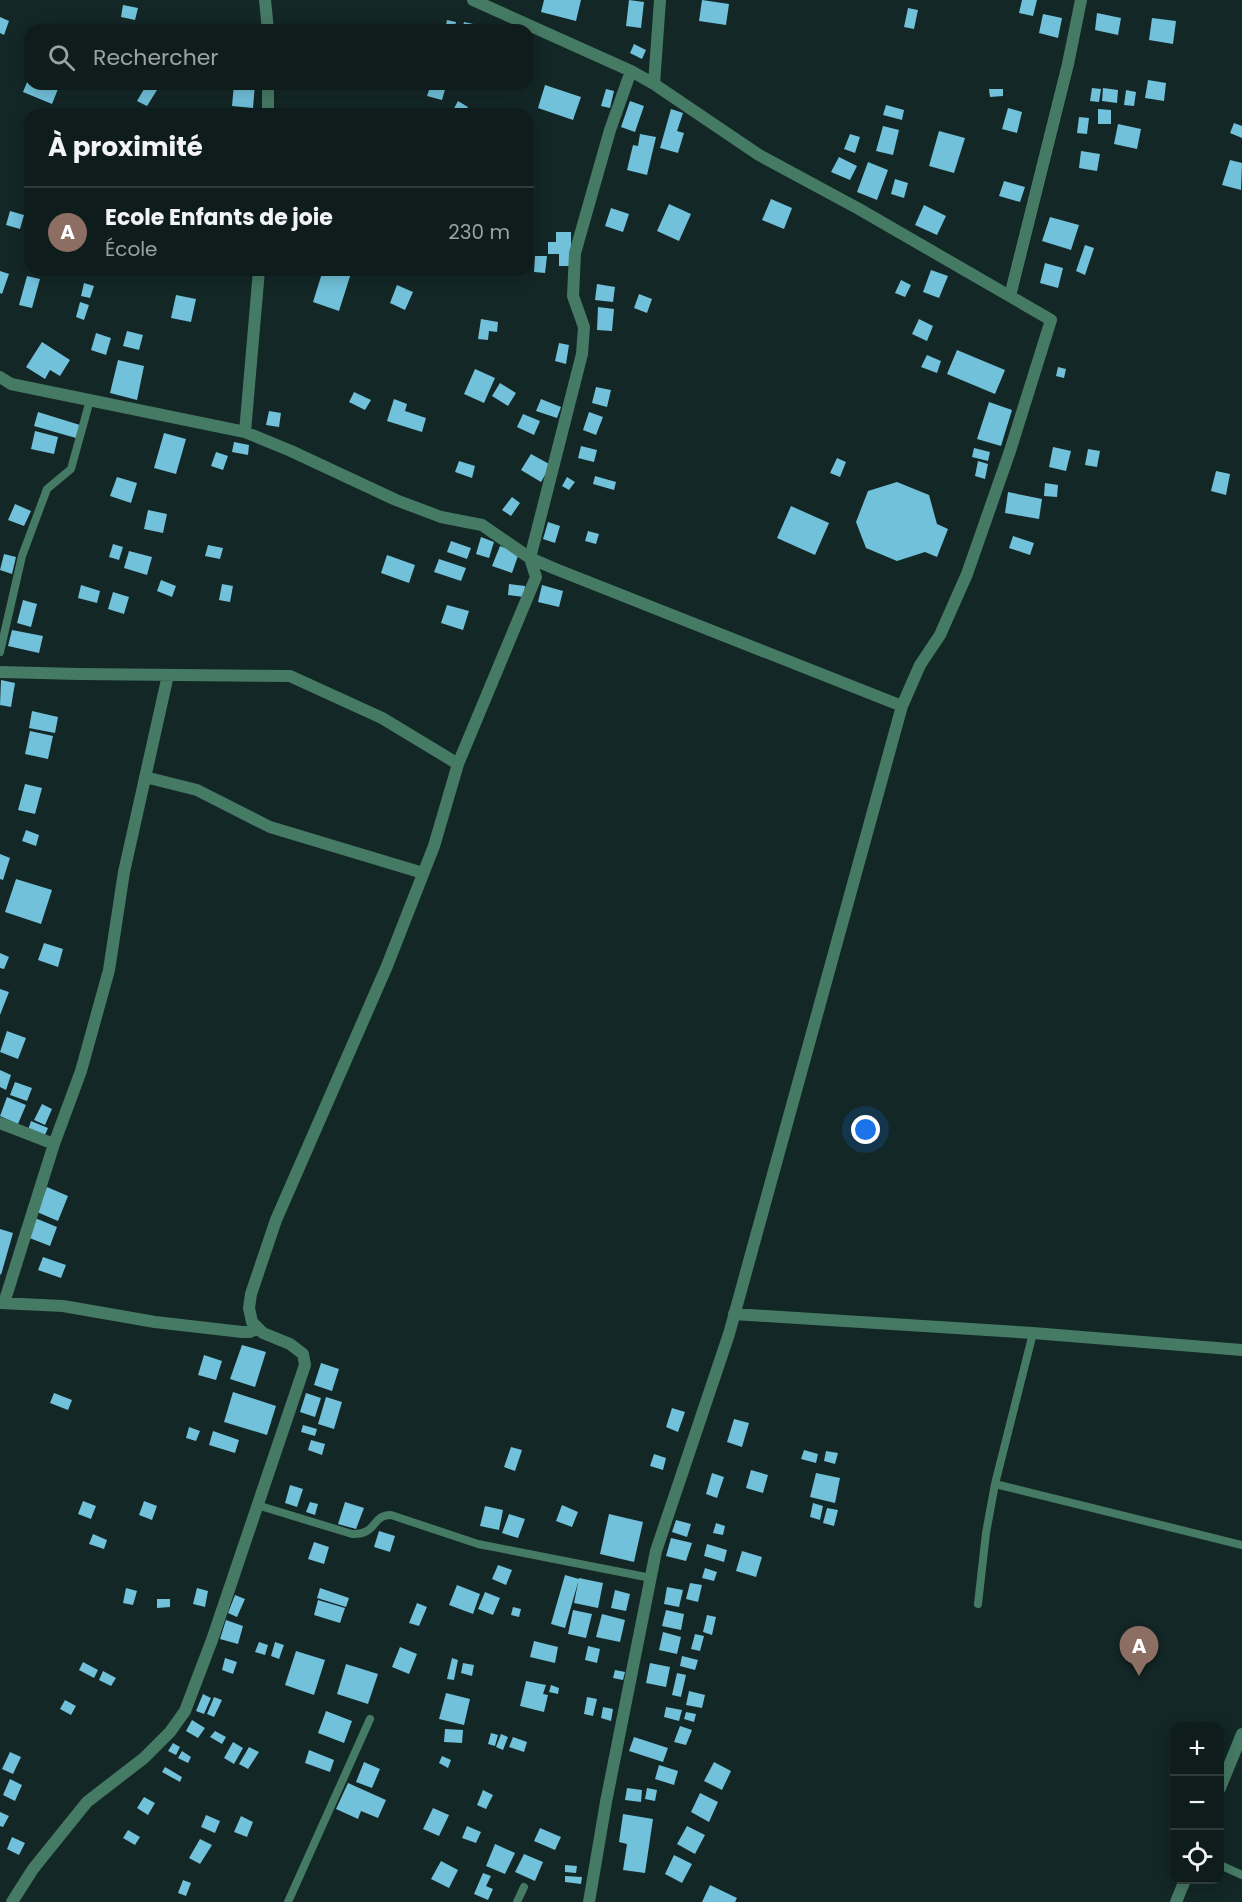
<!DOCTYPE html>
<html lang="fr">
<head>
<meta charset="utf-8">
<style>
	body { margin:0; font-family:Poppins,sans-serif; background:#172625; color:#f1f3f6 }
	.controls { position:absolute; right:18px; bottom:18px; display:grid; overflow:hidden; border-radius:12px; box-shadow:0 3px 15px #0003 }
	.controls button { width:54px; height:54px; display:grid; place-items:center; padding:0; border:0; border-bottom:2px solid #2e3b3b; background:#0e1d1c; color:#f1f3f6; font:30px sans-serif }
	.you { position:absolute; left:866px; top:1130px; width:21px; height:21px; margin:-15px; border:4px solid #fff; border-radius:50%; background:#1a73e8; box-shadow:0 0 0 9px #1a73e833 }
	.badge { display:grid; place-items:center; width:39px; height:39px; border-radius:50%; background:#b45309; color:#fff; font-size:20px; font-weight:700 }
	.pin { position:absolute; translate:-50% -50px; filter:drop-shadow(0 2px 3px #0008) }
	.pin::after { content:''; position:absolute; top:32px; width:21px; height:18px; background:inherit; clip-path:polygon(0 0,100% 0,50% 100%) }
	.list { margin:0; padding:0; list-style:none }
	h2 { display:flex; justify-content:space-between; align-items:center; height:78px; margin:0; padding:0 24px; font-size:26px }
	h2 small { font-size:20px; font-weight:400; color:#9ba2a3 }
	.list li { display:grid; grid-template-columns:39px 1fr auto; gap:18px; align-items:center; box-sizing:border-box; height:90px; padding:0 24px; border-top:2px solid #2e3b3b }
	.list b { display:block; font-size:22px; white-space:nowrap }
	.list p { margin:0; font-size:20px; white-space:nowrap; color:#9ba2a3 }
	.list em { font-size:20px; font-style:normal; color:#9ba2a3 }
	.icon { flex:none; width:33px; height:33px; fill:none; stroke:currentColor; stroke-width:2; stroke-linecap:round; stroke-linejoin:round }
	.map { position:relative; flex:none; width:1242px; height:1902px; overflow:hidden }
	.search { position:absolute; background:#0e1d1c; box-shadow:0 3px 15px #0003; left:24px; top:24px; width:510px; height:66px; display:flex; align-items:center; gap:15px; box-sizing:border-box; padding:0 21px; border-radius:18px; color:#9ba2a3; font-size:22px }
	.panel { position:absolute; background:#0e1d1c; box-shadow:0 3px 15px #0003; left:24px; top:108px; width:510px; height:168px; border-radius:18px }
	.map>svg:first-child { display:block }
</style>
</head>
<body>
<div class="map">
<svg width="1242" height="1902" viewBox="0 0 1242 1902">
	<rect width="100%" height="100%" fill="#132726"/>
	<path fill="#71c1db" d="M544,0H581L576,21L541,12Z
		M629,0L644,2L641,28L626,26Z
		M702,0L729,4L726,25L699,21Z
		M1022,0H1037L1033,16L1019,13Z
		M123,5L138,8L135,20L121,17Z
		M908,8L918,10L914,29L904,27Z
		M1097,13L1121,18L1118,35L1095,30Z
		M1043,14L1062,18L1058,38L1039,33Z
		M0,17L9,21L4,35L0,33Z
		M1152,18L1176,21L1173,44L1149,40Z
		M447,20L456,22L454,30H445Z
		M464,22L478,25L477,30H462Z
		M183,24L204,29L203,30H182Z
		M634,44L646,50L642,59L630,53Z
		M30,75V84H60L52,104L23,92Z
		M1148,80L1166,83L1164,101L1145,98Z
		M147,84L157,90L147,106L137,101Z
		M234,84H255L253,108L232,106Z
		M431,84L446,86L442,100L427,96Z
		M545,85L581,97L573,120L538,108Z
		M1092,88L1101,89L1099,102L1090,101Z
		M1103,88L1118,90L1117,103L1102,101Z
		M606,89L614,91L610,108L601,106Z
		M989,89H1003V96L990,97Z
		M1126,90L1136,92L1134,106L1124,105Z
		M458,101L468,107L464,114H451Z
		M630,101L644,106L635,132L621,127Z
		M886,105L904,110L902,120L883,115Z
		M1008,108L1022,112L1017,133L1002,129Z
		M671,109L683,113L677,131L684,133L678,153L660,148Z
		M1098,109L1111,110V124H1098Z
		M1079,117L1089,118L1087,134L1077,133Z
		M1234,123L1242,126V138L1230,133Z
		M1118,124L1141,129L1137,149L1114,144Z
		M883,126L899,130L893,155L876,151Z
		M939,131L965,138L954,173L929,166Z
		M640,134L656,137L647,175L627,170L633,145L638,146Z
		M850,134L860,137L855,153L844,149Z
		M1081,151L1100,154L1097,171L1079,168Z
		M839,157L857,166L850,180L831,172Z
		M1230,160L1242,163L1241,190L1222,185Z
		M868,162L888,170L877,200L857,192Z
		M895,179L908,183L904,198L891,194Z
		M1004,181L1025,187L1020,202L999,196Z
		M771,199L792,208L784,229L762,220Z
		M669,204L691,214L679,241L657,231Z
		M924,205L946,216L937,235L915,225Z
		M611,208L629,214L623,232L605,226Z
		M10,211L24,215L20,229L6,225Z
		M1050,217L1079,225L1071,250L1042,241Z
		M556,232H571V266H559V254H548V242H556Z
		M1085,245L1094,248L1085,275L1076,271Z
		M535,256H547L545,273L534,272Z
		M1045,263L1063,268L1058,288L1040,283Z
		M144,270H165L163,276Z
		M323,270H352L339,311L313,302Z
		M931,270L948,276L939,298L923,292Z
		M0,271L9,274L2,294L0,293Z
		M27,276L40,279L32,308L19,305Z
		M901,280L911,285L905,297L895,293Z
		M84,283L94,286L90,298L81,296Z
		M597,284L615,287L613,302L595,300Z
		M397,285L413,292L405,310L390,303Z
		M639,294L652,299L647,313L634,308Z
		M176,295L196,299L191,322L171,318Z
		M80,302L89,305L84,320L76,317Z
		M598,307L614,309L612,331L597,330Z
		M481,319L498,322L497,332L489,331L488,340L478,339Z
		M919,319L933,326L927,341L912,334Z
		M127,331L143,335L139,350L123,346Z
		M96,333L111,338L106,355L91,350Z
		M42,342L70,360L60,376L50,370L45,379L26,367Z
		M559,343L569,345L566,364L555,361Z
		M957,350L1005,370L995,394L947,374Z
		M927,355L941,361L937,373L921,367Z
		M118,360L144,366L137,400L110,393Z
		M1058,367L1066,369L1064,378L1056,376Z
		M475,369L495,378L484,403L464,394Z
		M500,383L516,393L508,406L492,396Z
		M596,387L611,390L607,407L592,403Z
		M354,392L371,400L365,410L349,402Z
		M394,399L407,404L405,411L426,418L422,432L387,421Z
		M541,399L561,407L557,418L536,411Z
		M989,402L1012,410L1001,446L977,439Z
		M269,411L281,413L279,427L266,425Z
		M38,412L80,425L76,438L34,426Z
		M589,412L603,417L596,435L583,430Z
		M523,414L540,421L534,435L517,427Z
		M35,431L58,437L54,454L31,449Z
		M164,433L186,439L176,474L154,468Z
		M234,442L249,445L248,455L232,452Z
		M581,446L597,450L594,462L578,458Z
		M1053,447L1071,451L1066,471L1049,467Z
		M974,448L990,452L988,461L972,457Z
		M1088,449L1100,451L1097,467L1085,465Z
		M216,452L228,456L223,470L211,466Z
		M531,454L551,465L541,482L521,470Z
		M837,458L846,462L840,477L830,473Z
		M459,461L475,466L472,478L455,472Z
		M978,461L988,464L985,479L975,476Z
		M1216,471L1230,474L1226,495L1211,491Z
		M595,476L616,482L614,490L593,484Z
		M117,477L137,483L131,503L110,496Z
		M567,477L575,482L569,490L562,486Z
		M897,482L929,495L937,524L948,529L937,557L925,552L897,561L866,548L856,522L868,491Z
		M1045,483L1058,485L1057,497L1044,496Z
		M1008,492L1042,499L1039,519L1005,513Z
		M512,497L520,503L511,516L502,510Z
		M15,504L31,511L24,526L8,520Z
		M791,506L829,523L815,555L777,538Z
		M148,510L167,514L163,533L144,529Z
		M548,522L560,526L555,543L543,539Z
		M588,531L599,534L596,544L585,541Z
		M1013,536L1034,543L1030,555L1009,548Z
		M481,537L494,542L489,558L476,554Z
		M451,541L471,548L467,559L447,552Z
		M113,544L123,547L119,560L109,557Z
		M208,545L223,548L220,559L205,556Z
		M500,546L519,553L512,573L492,566Z
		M129,551L152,557L147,575L124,568Z
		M4,554L16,557L12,574L0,570Z
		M387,555L415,565L409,583L381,573Z
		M439,559L466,568L461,581L434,572Z
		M161,580L176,586L172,597L157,591Z
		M222,584L233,586L230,602L219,600Z
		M509,584L525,586L524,597L508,595Z
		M81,585L100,591L97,603L78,598Z
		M542,585L563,591L559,607L538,602Z
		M113,592L129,597L124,614L108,609Z
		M23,600L37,604L31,627L17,623Z
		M447,605L469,611L463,630L441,623Z
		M12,630L43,636L39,653L8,646Z
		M1,680L15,683L11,707L0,705Z
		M32,711L58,717L55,733L29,728Z
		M30,731L53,736L48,759L25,754Z
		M25,784L42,788L35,814L18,810Z
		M26,830L39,835L36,846L22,841Z
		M0,854L10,858L3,880L0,879Z
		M16,879L52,890L41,924L5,912Z
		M44,943L63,949L58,967L38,960Z
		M0,953L9,957L4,969L0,968Z
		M0,989L9,992L0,1015Z
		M7,1031L26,1038L18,1059L0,1052Z
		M0,1070L11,1075L6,1090L0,1087Z
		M15,1082L32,1088L27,1101L10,1095Z
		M7,1097L26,1105L18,1124L0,1116Z
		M42,1104L52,1109L45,1125L34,1120Z
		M31,1121L48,1128L44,1137L28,1130Z
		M47,1187L68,1196L58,1221L37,1212Z
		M35,1218L57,1227L50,1246L27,1237Z
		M0,1229L13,1233L1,1275L0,1274Z
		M43,1257L66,1265L61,1278L38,1270Z
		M242,1345L266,1352L255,1387L230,1379Z
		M204,1355L222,1361L216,1380L198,1375Z
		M321,1363L339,1369L332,1391L314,1385Z
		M233,1392L276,1406L267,1435L224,1422Z
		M54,1393L72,1400L68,1410L50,1403Z
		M306,1393L321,1398L315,1417L300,1412Z
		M326,1397L342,1402L334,1429L318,1424Z
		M672,1408L685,1412L678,1432L666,1427Z
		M734,1419L749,1423L742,1447L727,1442Z
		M303,1425L317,1429L315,1436L301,1432Z
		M189,1427L200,1431L196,1441L186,1438Z
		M213,1431L239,1440L235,1453L209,1445Z
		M311,1440L325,1444L322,1455L308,1450Z
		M511,1447L522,1450L515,1471L504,1467Z
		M804,1450L818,1454L816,1463L801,1459Z
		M826,1451L838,1453L835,1464L824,1461Z
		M654,1454L666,1458L663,1470L650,1466Z
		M751,1470L768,1475L763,1493L746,1488Z
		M712,1473L724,1477L717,1498L706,1494Z
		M816,1473L840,1478L835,1503L810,1497Z
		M290,1485L303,1489L297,1507L285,1503Z
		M83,1501L96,1506L91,1519L78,1514Z
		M144,1501L157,1506L152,1520L139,1515Z
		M310,1502L318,1504L315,1515L306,1512Z
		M345,1502L364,1508L356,1529L338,1524Z
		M813,1503L823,1506L820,1520L810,1517Z
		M562,1505L578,1512L572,1527L556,1521Z
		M485,1506L503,1510L499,1530L480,1526Z
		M827,1508L838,1510L834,1526L823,1523Z
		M509,1514L525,1519L518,1538L502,1533Z
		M609,1514L643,1522L634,1562L600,1554Z
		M676,1520L691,1524L687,1537L672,1532Z
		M716,1523L725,1526L723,1535L713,1533Z
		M379,1531L395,1536L390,1552L374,1547Z
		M93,1534L107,1540L104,1549L89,1544Z
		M671,1538L692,1543L686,1561L666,1556Z
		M314,1542L329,1547L324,1564L308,1559Z
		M707,1544L727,1550L724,1562L704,1556Z
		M742,1551L762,1557L756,1577L736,1571Z
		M498,1565L512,1570L506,1585L492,1579Z
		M705,1568L717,1572L714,1581L702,1578Z
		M565,1575L579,1579L565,1628L551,1624Z
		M579,1578L603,1583L598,1608L574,1603Z
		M690,1583L702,1585L698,1602L686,1599Z
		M457,1585L480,1594L473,1614L449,1605Z
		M667,1587L683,1590L679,1607L664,1604Z
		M126,1588L137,1591L133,1605L123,1603Z
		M197,1588L208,1591L205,1607L193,1604Z
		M320,1588L349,1598L346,1607L317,1598Z
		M615,1590L630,1594L626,1611L611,1608Z
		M485,1592L500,1598L493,1615L478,1609Z
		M235,1595L245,1599L237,1617L228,1613Z
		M157,1599H170V1607L157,1608Z
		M318,1600L345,1608L340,1623L314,1615Z
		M417,1603L427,1607L419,1626L409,1623Z
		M513,1607L521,1609L519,1617L511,1615Z
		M573,1610L592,1614L586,1638L568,1634Z
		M666,1610L684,1614L681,1630L662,1626Z
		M602,1614L625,1620L620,1642L596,1637Z
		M707,1615L716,1617L712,1635L703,1632Z
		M226,1620L243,1626L238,1644L220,1639Z
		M663,1632L681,1637L677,1654L659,1650Z
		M695,1634L704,1636L700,1651L691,1649Z
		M534,1641L558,1647L555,1663L530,1657Z
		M259,1642L268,1645L265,1655L255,1652Z
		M275,1642L284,1645L279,1659L271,1656Z
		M588,1646L600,1649L597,1663L585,1660Z
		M400,1647L417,1654L409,1674L392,1667Z
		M296,1651L325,1660L314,1695L285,1685Z
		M682,1656L698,1660L695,1670L680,1666Z
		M225,1658L237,1662L233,1674L222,1670Z
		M452,1658L458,1660L454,1680L447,1679Z
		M83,1662L98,1670L94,1678L79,1670Z
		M463,1663L474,1665L472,1676L461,1673Z
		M650,1663L670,1667L666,1687L646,1683Z
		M346,1664L378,1674L368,1704L337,1694Z
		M615,1670L625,1672L623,1680L613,1678Z
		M103,1671L116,1678L111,1686L99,1680Z
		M677,1673L686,1675L681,1697L672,1695Z
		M526,1681L546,1685L543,1694L548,1695L544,1712L520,1706Z
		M551,1685L559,1688L558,1694L549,1692Z
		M689,1691L705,1695L702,1708L686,1705Z
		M446,1693L470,1699L464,1725L439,1719Z
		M203,1694L211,1698L204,1714L196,1711Z
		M214,1697L222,1700L214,1717L207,1714Z
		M587,1697L597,1699L593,1716L584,1714Z
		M65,1700L76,1706L71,1715L60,1709Z
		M603,1707L613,1709L611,1721L601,1718Z
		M666,1707L682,1710L679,1721L664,1717Z
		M326,1711L352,1721L344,1743L318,1733Z
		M686,1712L696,1714L694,1722L684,1719Z
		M192,1720L205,1728L198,1738L186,1731Z
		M680,1726L692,1730L686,1745L674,1742Z
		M445,1729L463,1730L462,1743L444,1742Z
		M215,1731L226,1737L222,1744L210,1737Z
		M491,1733L498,1735L495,1746L488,1744Z
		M501,1734L508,1737L503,1750L496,1747Z
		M513,1737L527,1742L524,1752L509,1747Z
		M634,1737L668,1748L663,1762L629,1751Z
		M233,1742L243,1748L234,1764L224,1758Z
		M173,1743L180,1747L176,1755L168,1751Z
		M249,1747L259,1752L248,1769L239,1764Z
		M309,1750L334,1760L330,1772L305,1763Z
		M182,1751L191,1757L188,1763L178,1758Z
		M10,1752L21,1757L13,1774L2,1769Z
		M442,1756L451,1760L448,1768L439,1763Z
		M364,1762L380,1769L372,1788L356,1782Z
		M714,1762L731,1771L722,1790L704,1781Z
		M659,1765L678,1771L674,1785L655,1779Z
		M165,1767L182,1777L180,1782L162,1772Z
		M10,1779L22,1785L15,1801L3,1795Z
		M348,1783L386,1800L378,1818L361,1811L358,1819L336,1809Z
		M627,1788L642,1790L641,1802L625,1800Z
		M647,1788L657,1790L655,1801L645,1799Z
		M483,1790L493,1795L486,1809L477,1805Z
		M700,1793L718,1802L709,1822L691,1812Z
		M144,1797L155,1803L148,1815L137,1808Z
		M433,1808L449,1815L439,1836L423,1829Z
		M0,1812L9,1816L3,1827L0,1826Z
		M623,1814L653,1819L645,1873L623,1870L627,1844L619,1842Z
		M206,1815L220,1821L215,1833L201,1827Z
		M241,1816L253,1822L247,1837L234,1832Z
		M467,1826L481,1832L476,1843L462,1838Z
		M687,1826L705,1835L695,1854L677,1844Z
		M540,1828L561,1837L555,1850L534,1841Z
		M128,1830L140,1837L135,1845L123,1838Z
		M12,1837L25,1843L19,1855L7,1849Z
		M200,1839L212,1845L200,1864L189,1858Z
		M495,1844L515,1853L505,1874L486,1866Z
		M524,1854L543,1862L535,1881L515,1872Z
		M674,1855L692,1864L682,1883L665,1874Z
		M441,1861L458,1870L449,1888L431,1879Z
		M565,1865L577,1866L576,1873L565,1872Z
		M483,1873L491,1876L486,1886L493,1889L488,1900L474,1894Z
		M565,1876L582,1877L581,1884L565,1882Z
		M183,1880L191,1883L186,1896L178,1893Z
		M710,1885L737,1898L735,1902H702Z"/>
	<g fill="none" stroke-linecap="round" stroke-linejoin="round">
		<path stroke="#457a64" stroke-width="8" d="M0,652L22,556L47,489L71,469L90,400
			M1033,1333L995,1484L1242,1545
			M257,1505L352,1534C378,1535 371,1515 391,1515L478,1544L651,1578
			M978,1604L986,1533L995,1484
			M1220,1865L1242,1875
			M288,1902L370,1719
			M517,1902L524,1887"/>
		<path stroke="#457a64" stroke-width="12" d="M265,0L268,30
			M473,0L631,71L654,84L759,155L859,209L1051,320L1010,451L967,574L940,635L920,665L902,706L729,1334L656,1551L606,1802L589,1902
			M268,84V114
			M654,84L660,0
			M1010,296L1068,64L1081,0
			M0,377L11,384L245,432L291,451L396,500L441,517L482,525L530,558L553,568L902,706
			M245,432L259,270
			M0,672L79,674L290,676L382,718L458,764L536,577L530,558L582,354L584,327L573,296L575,253L610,130L631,71
			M145,777L197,790L270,827L423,873
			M0,1123L54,1144
			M0,1303L63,1306L155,1322L242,1332H250L258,1328
			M4,1303L54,1144L81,1071L109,970L124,872L168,675
			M734,1314L1033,1333L1242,1350
			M1220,1788L1242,1734
			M12,1902L33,1869L87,1802L144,1758L170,1732L185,1711L212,1640L305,1365L303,1354L290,1344L263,1333L252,1322L249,1308L251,1294L276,1220L387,966L434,846L458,764
			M1176,1902L1185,1880"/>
	</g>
</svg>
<div class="controls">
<button>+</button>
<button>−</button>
<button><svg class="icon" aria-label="locate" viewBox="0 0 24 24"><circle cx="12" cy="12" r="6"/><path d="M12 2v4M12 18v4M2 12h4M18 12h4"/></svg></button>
</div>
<div class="you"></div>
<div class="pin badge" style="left:1139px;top:1676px;background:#8d6e63">A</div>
<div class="search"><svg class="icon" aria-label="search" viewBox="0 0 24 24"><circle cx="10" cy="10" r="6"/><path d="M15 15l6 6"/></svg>Rechercher</div>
<section class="panel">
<h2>À proximité<small></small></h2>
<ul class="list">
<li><span class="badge" style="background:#8d6e63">A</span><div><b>Ecole Enfants de joie</b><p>École</p></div><em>230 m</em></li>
</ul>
</section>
</div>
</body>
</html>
